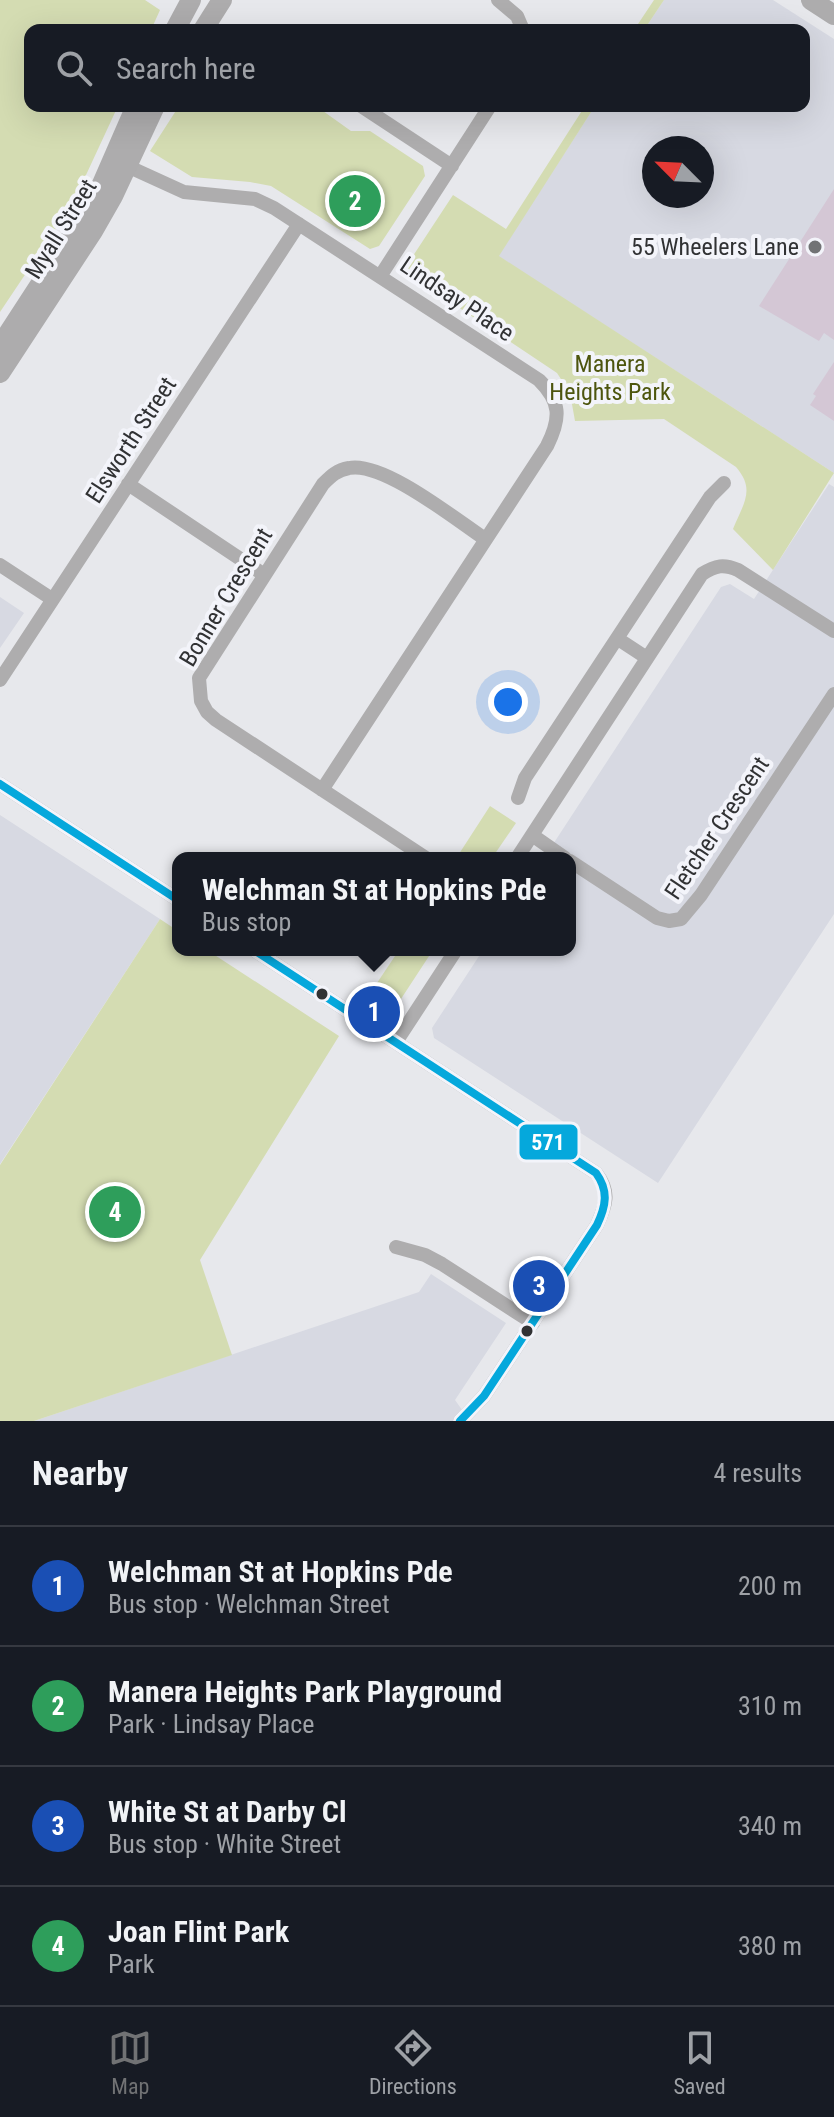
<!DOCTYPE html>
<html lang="en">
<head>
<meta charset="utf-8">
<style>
	body { margin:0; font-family:"Roboto Condensed",sans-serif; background:#20242c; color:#f1f3f6 }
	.compass { position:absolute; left:642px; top:136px; width:72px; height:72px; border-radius:50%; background:#171b24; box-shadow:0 8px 32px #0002; rotate:294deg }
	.you { position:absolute; left:508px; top:702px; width:28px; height:28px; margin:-20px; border:6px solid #fff; border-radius:50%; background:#1a73e8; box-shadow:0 0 0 12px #1a73e833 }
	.badge { display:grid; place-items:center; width:52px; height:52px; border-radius:50%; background:#717274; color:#fff; font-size:26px; font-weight:700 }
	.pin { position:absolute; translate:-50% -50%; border:4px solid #fff; box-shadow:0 2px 8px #0006 }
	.popup { position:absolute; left:172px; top:852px; width:404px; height:104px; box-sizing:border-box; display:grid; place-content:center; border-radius:16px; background:#171b24; filter:drop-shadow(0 2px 6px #0005); font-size:26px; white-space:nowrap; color:#9ea1a6 }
	.popup b { font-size:30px; color:#f1f3f6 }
	.popup::after { content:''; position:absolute; left:50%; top:100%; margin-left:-16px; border:16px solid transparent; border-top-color:#171b24 }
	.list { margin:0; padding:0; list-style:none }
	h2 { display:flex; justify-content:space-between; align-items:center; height:104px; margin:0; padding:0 32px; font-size:34px }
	h2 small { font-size:26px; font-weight:400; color:#9ea1a6 }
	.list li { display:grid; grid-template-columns:52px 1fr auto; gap:24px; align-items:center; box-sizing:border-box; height:120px; padding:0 32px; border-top:2px solid #363941 }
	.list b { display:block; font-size:30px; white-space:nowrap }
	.list p { margin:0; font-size:26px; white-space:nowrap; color:#9ea1a6 }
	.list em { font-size:26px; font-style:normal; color:#9ea1a6 }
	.icon { flex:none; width:44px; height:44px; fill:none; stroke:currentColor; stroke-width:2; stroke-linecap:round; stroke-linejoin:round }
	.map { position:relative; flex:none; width:834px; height:1421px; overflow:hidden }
	.search { position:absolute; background:#171b24; box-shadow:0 8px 32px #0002; left:24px; right:24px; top:24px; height:88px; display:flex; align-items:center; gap:20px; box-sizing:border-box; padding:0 28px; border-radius:16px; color:#9ea1a6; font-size:30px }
	.sheet { height:584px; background:#171b24 }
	nav { display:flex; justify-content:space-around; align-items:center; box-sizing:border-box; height:112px; border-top:2px solid #363941; background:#171b24; font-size:22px; color:#9ea1a6 }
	nav a { display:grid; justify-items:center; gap:4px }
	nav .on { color:#717274 }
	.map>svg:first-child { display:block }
</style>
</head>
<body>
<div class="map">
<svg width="834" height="1421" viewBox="0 0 834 1421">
	<rect width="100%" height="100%" fill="#e7e8ec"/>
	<path fill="#d7d9e2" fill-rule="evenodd" d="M664,0H773L834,39V473L498,256L595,106H804V30H644ZM654,148H702V196H654Z
		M829,484L834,487V914L658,1183L434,1038L432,1028L483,950H570V858H544L721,587L730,584L754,599Z
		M0,597L24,613L0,648Z
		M0,815L160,919L0,1164Z
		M431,1274L506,1323L455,1400L470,1421H34L419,1292Z"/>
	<path fill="#d4dcb2" d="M0,0H145L160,10L151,30H30V106H118L73,203L0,312Z
		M654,0H664L644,30H634Z
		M179,106H316L351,131H370L423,166L425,176L379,246L370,249L271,186L250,182L192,177L150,151Z
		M585,106H595L499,256L834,473L773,570L733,529C743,504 756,490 736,467L664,419L575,421L570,393L557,373L410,275L407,265L453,195L506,229Z
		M490,806L516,823L492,858L457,857Z
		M160,919L178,931V950H207L339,1036L200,1260L232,1355L34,1421H0V1165Z
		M399,950H433L397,1005L387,1007L367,998Z"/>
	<path fill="#d4c7d5" d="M834,189V340L824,333L819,341L759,306Z
		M834,362V421L810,405L816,396L813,394Z"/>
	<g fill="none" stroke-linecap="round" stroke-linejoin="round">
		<path stroke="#aeadae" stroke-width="14" d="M498,0L517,16L523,30
			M361,106L452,166
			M127,166L184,192L255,199L274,208L539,380C561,402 561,418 547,446L322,790
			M381,275L490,106
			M128,484L263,574
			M0,565L52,599
			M618,639L647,658
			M0,680L299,224
			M0,784L178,900
			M518,798L525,778L710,497L724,483
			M532,835L565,858
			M426,858L216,720L207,712L201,701L199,678L323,484C331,476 337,470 349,468C383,461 455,519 485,539
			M517,858L702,574C716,565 724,564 738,570L834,631
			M570,861L657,918L669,921L681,919L701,895L834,694
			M254,950L596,1173C611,1192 606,1205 597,1225L484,1396L460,1421
			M396,1042L456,950
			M396,1247L425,1255L442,1264L533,1323"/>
		<path stroke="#adacad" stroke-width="20" d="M811,0L834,15
			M175,30L191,0
			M203,30L222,0
			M0,346L95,200L136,106
			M0,373L93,231L113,196L155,106"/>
		<g stroke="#f3f4fa" stroke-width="14">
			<path id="bus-1" d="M0,784L178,900
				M254,950L596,1173C609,1191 606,1206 597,1225L484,1396L460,1421"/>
		</g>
		<use href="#bus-1" stroke="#05a8dc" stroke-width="8"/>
	</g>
	<circle fill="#717274" stroke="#f3f4fa" stroke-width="3" cx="815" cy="247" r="8"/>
	<g fill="#313234" stroke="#f3f4fa" stroke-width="3">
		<circle cx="322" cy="994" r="7"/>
		<circle cx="527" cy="1331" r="7"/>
	</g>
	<g text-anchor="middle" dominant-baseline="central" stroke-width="8" stroke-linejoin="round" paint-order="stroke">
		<g font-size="24" fill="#313234" stroke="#f3f4fa">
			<text transform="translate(61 229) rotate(-58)">Myall Street</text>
			<text transform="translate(457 299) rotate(34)">Lindsay Place</text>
			<text transform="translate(131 440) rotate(-57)">Elsworth Street</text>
			<text transform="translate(226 597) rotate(-59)">Bonner Crescent</text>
			<text transform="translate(717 828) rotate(-56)">Fletcher Crescent</text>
		</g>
		<g font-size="24" fill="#313234" stroke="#f3f4fa" text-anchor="end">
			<text x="799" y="247">55 Wheelers Lane</text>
		</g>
		<g font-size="24" fill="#4d550e" stroke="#f3f4fa">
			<text x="610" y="364">Manera<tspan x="610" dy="28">Heights Park</tspan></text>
		</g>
	</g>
	<rect stroke="#f3f4fa" stroke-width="3" x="518" y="1123" width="61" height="38" rx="8" fill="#05a8dc"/>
	<g font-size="22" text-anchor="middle" font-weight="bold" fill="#fff">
		<text x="548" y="1150">571</text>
	</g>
</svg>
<svg class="compass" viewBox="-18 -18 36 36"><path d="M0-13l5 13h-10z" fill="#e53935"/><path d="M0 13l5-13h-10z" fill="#9ea1a6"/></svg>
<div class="you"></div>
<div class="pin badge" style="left:374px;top:1012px;background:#1a4fb4">1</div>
<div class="popup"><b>Welchman St at Hopkins Pde</b>Bus stop</div>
<div class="pin badge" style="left:355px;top:201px;background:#2e9e5b">2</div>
<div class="pin badge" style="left:539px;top:1286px;background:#1a4fb4">3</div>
<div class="pin badge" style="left:115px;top:1212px;background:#2e9e5b">4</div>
<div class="search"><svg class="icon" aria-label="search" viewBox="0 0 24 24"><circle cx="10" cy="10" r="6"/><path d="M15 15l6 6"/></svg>Search here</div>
</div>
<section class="sheet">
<h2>Nearby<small>4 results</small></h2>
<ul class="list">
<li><span class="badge" style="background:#1a4fb4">1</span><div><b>Welchman St at Hopkins Pde</b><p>Bus stop · Welchman Street</p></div><em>200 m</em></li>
<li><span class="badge" style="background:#2e9e5b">2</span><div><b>Manera Heights Park Playground</b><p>Park · Lindsay Place</p></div><em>310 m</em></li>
<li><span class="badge" style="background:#1a4fb4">3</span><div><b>White St at Darby Cl</b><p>Bus stop · White Street</p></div><em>340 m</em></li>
<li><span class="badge" style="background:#2e9e5b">4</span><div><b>Joan Flint Park</b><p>Park</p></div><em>380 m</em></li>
</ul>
</section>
<nav>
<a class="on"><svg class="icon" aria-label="map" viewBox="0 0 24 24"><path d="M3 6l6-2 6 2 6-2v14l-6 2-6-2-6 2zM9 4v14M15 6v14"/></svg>Map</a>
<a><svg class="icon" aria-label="directions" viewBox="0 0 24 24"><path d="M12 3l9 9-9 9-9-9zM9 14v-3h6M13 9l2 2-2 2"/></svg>Directions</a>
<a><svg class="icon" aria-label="saved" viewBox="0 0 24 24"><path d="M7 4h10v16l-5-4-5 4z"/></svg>Saved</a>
</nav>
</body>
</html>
